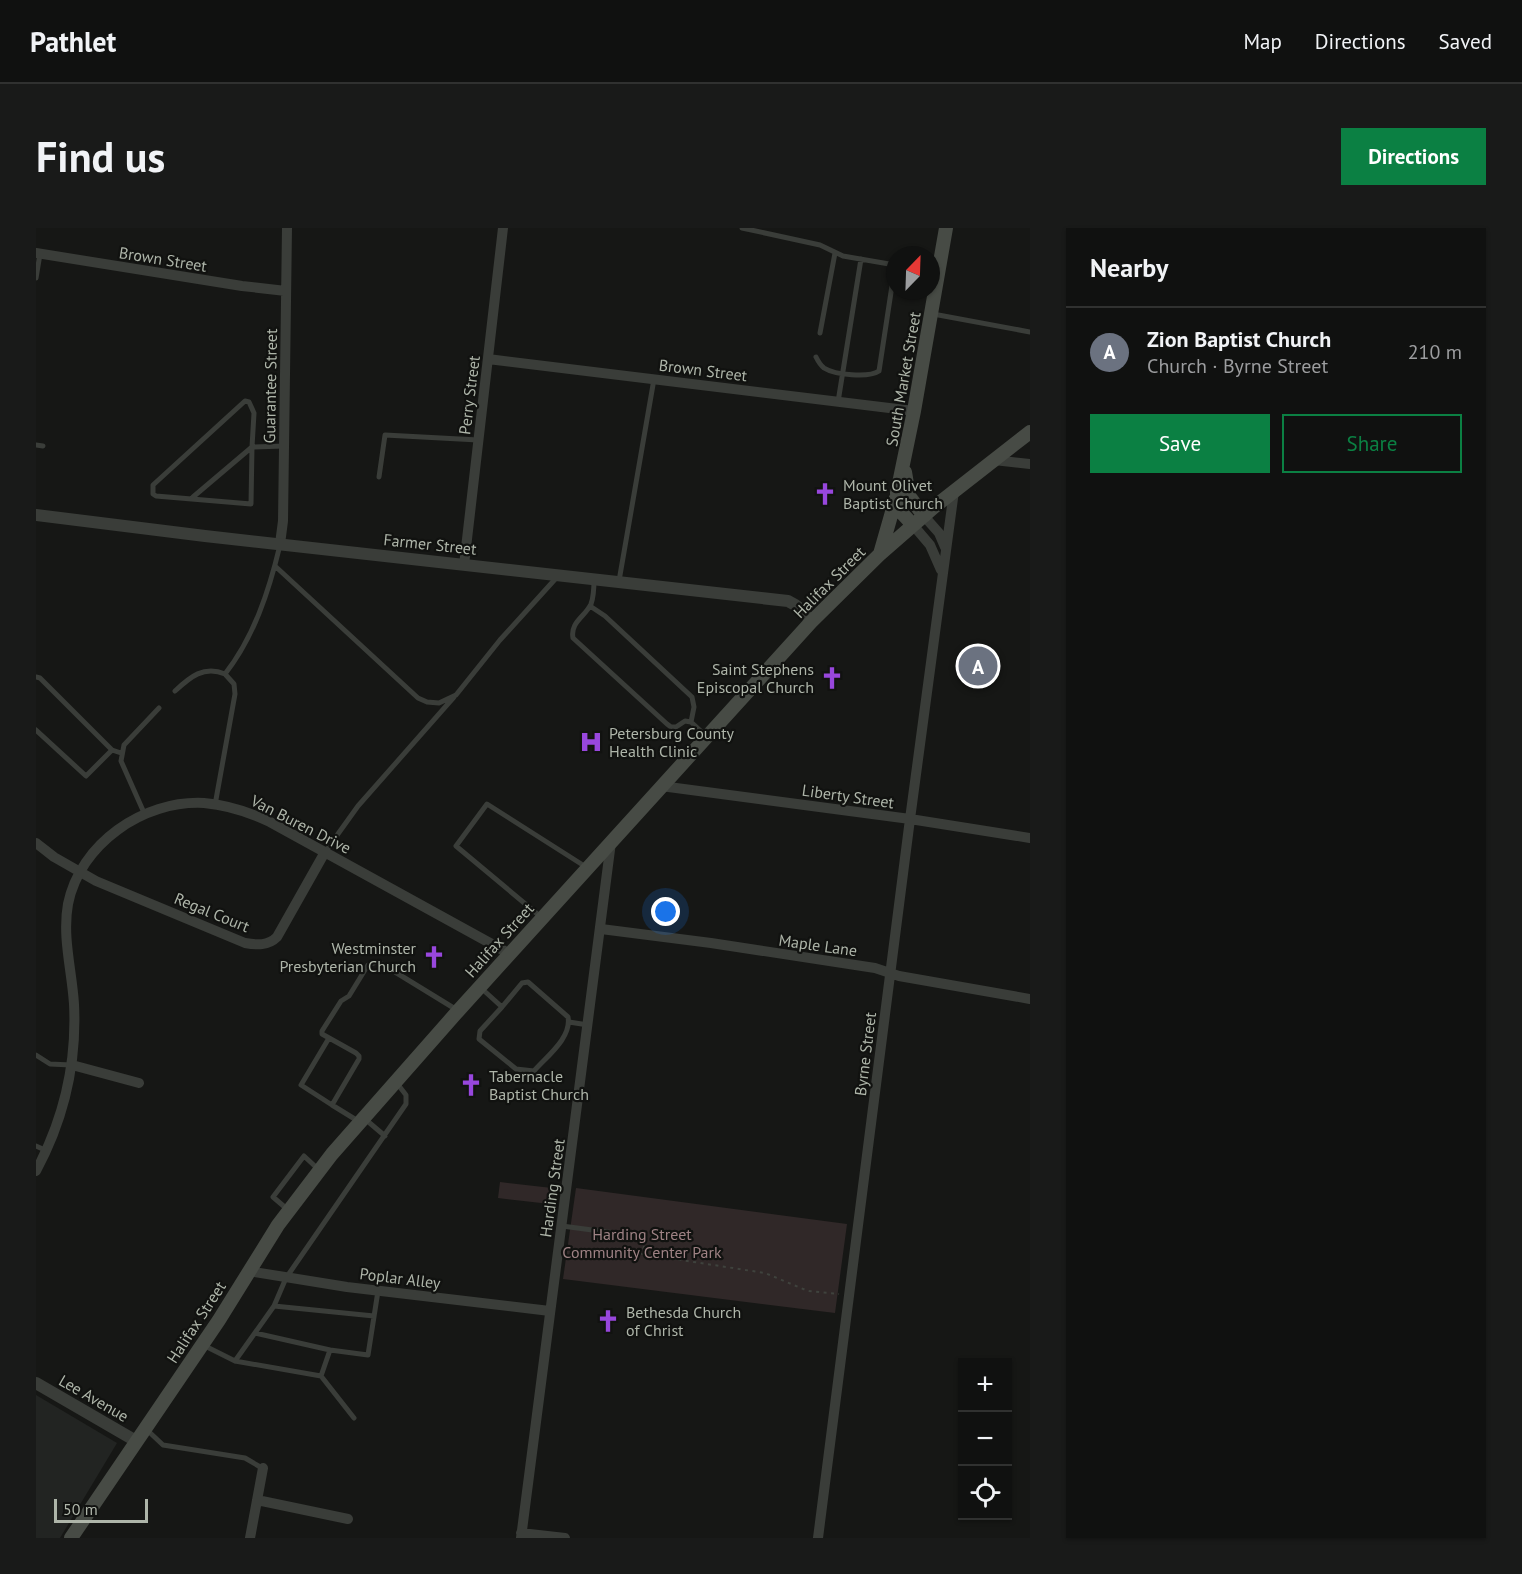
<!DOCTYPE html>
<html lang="en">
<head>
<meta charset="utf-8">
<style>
	body { margin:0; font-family:"PT Sans",sans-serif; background:#191a19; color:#f1f3f6 }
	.controls { position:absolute; right:18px; bottom:18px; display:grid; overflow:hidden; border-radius:0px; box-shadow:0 2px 4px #0004 }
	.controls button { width:54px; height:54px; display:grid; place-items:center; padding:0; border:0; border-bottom:2px solid #303130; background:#101110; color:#f1f3f6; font:30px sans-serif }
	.compass { position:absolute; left:850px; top:18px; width:54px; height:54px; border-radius:50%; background:#101110; box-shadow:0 2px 4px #0004; rotate:23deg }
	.scale { position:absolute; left:18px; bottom:15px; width:94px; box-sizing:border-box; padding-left:6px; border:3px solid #aeb5a9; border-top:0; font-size:16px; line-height:21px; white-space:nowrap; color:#aeb5a9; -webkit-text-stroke:4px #111210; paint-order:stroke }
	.you { position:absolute; left:630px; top:684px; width:21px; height:21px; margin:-15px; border:4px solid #fff; border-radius:50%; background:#1a73e8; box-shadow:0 0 0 9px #1a73e833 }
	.badge { display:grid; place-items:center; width:39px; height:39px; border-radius:50%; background:#0b8043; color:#fff; font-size:20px; font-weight:700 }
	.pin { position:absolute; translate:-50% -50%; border:3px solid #fff; box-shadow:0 2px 6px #0006 }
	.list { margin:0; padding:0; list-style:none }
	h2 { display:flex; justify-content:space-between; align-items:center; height:78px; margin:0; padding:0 24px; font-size:26px }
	h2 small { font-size:20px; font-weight:400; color:#9c9d9f }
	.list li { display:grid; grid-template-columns:39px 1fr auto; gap:18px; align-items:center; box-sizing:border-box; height:90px; padding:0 24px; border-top:2px solid #303130 }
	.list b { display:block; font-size:22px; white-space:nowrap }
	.list p { margin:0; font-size:20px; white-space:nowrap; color:#9c9d9f }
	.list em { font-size:20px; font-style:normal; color:#9c9d9f }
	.actions { display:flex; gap:12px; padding:18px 24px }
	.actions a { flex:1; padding:14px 0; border:2px solid #0b8043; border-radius:0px; text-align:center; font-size:21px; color:#0b8043 }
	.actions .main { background:#0b8043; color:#fff }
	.icon { flex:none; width:33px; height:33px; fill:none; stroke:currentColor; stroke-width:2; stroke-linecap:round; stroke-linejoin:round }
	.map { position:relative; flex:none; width:994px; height:1310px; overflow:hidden; border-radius:0px }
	header { display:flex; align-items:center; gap:36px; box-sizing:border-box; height:84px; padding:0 30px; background:#101110; border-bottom:2px solid #303130 }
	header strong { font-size:28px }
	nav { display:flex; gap:33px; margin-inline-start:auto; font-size:21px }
	.intro { display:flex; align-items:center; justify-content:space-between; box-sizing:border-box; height:144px; padding:0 36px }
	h1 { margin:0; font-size:42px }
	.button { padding:15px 27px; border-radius:0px; background:#0b8043; color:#fff; font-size:21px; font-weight:700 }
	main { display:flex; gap:36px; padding:0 36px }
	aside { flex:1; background:#101110; border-radius:0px; box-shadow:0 2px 4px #0004 }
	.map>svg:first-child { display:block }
</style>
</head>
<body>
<header>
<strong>Pathlet</strong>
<nav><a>Map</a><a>Directions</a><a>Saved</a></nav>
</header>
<div class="intro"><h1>Find us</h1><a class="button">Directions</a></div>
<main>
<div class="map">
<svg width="994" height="1310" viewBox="0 0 994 1310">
	<rect width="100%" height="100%" fill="#161715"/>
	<path fill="#222422" d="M0,1167L81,1215L24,1310H0Z"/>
	<path fill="#302828" d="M464,954L516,960L514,976L462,970Z
		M540,960L811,996L799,1085L527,1051Z"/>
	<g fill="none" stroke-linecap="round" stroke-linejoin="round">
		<path stroke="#3f423d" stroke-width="2" stroke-dasharray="3 4.5" stroke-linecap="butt" d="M608,1018L606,1026L729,1045L772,1063L803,1066"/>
		<path stroke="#3a3d39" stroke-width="5" d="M706,0L784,17L807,28L859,37
			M0,50L4,26
			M897,86L994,104
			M784,105L799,25
			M780,129C782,133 784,137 788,140C799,147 833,150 843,143L859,38
			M802,174L825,31
			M0,217L7,218
			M216,219L215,276L120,268L117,266V257L209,173L213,174L218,185L216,219L248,218
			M343,249L349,207L442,212
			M157,269L216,219
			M239,338L382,470L391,474L403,475L420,467L464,412L522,348
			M558,351C558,359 558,368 555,376C549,389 534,394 537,410L631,496L635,499H640L649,493L655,494L669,507
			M583,353L618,151
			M554,378L569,388L656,469L658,479L655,494
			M0,449L4,450L76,522L85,525
			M139,463C154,449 168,437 189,446C218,409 233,363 244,317
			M0,502L50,548L76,522
			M179,577L199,466L198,456L189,446
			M109,587L85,533L88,517L123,480
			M289,624L322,578L418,469
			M505,689L420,618L451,576L550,639
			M445,760L466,779L486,755L492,754L532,789C536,810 510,829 498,843L480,841L443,811L444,803L466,779
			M533,794L552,797
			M293,810L265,857L296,877L323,831V828L320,825L286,806V803L305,773L313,768L332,737L341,734L346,736L421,782
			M0,827L14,836L35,837
			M296,877L322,893
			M329,891L349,908
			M0,918L9,922
			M251,981L237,969L268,928L282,941
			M526,998L609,1009
			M238,1078L250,1050L370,876V867L360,854
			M219,1105L294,1122
			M167,1117L199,1133L285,1148L318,1190
			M199,1133L238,1078L338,1088
			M285,1148L294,1122L332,1127L342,1063
			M110,1201L127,1217L209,1230L226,1240"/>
		<path stroke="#3a3d39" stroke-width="10" d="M0,25L206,58L250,63
			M452,131L878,183
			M958,232L994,236
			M888,288L903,305L909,319
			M877,297L894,317L905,342
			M244,316L247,293L251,0
			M428,337L467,0
			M625,558L874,591L994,610
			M0,615L18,629L60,653L209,715C221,717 232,718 241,709L289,624
			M565,701L675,715L839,740L863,748L994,771
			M36,837L103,855
			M0,943C28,891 41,836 38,776C36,743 26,709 32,676C44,616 107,572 168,575C191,577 213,584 234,594L474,726
			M212,1043L311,1059L514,1083
			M221,1272L312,1291
			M485,1305L529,1310
			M214,1310L227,1240
			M485,1310L575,614
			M782,1310L874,591L918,263"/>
		<path stroke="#3a3d39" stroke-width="12" d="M0,287L169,308L752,373C763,378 769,384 775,394
			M0,1155L100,1213"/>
		<path stroke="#474b45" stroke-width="14" d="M869,244L873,268L888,288
			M877,297L863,282L861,265L878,183L910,0
			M844,326L860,270
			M35,1310L183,1092L242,997L296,926L422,783L775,394L843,327L898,279L994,204"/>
	</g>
	<defs>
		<g id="church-bare" transform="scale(1.8)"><path d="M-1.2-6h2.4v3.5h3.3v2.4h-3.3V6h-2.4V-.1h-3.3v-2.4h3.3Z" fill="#9847dd" stroke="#111210" stroke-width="2.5" paint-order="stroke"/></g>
		<g id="hospital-bare" transform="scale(1.8)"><path d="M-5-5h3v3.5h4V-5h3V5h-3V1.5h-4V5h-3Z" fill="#9847dd" stroke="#111210" stroke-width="2.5" paint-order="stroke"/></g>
	</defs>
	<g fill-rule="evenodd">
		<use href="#church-bare" x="789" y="266"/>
		<use href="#church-bare" x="796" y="450"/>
		<use href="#hospital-bare" x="555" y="514"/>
		<use href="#church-bare" x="398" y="729"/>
		<use href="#church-bare" x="435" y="857"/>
		<use href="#church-bare" x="572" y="1093"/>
	</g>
	<g text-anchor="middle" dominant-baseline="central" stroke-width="4.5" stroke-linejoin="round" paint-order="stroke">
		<g font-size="16" fill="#aeb5a9" stroke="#111210">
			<text transform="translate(127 31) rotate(9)">Brown Street</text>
			<text transform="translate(667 142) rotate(7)">Brown Street</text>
			<text transform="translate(867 151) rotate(-80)">South Market Street</text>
			<text transform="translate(234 158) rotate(-89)">Guarantee Street</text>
			<text transform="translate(433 167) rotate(-83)">Perry Street</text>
			<text transform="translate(394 316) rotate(6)">Farmer Street</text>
			<text transform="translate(793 354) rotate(-45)">Halifax Street</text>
			<text transform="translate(812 568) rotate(8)">Liberty Street</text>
			<text transform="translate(265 596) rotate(27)">Van Buren Drive</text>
			<text transform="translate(176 684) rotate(22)">Regal Court</text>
			<text transform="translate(463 712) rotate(-48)">Halifax Street</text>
			<text transform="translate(782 717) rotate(8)">Maple Lane</text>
			<text transform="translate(829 826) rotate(-83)">Byrne Street</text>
			<text transform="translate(516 960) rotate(-82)">Harding Street</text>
			<text transform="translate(364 1050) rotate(7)">Poplar Alley</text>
			<text transform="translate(160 1094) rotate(-57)">Halifax Street</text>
			<text transform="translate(58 1170) rotate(30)">Lee Avenue</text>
		</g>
		<g font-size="16" fill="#aeb5a9" stroke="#111210" text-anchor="start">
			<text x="807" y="257">Mount Olivet<tspan x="807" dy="18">Baptist Church</tspan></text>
			<text x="778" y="441" text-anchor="end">Saint Stephens<tspan x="778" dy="18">Episcopal Church</tspan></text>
			<text x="573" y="505">Petersburg County<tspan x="573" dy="18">Health Clinic</tspan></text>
			<text x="380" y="720" text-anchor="end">Westminster<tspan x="380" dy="18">Presbyterian Church</tspan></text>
			<text x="453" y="848">Tabernacle<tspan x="453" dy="18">Baptist Church</tspan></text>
			<text x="590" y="1084">Bethesda Church<tspan x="590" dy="18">of Christ</tspan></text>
		</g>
		<g font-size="16" fill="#9e8284" stroke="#111210">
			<text x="606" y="1006">Harding Street<tspan x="606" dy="18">Community Center Park</tspan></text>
		</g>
	</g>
</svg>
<div class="controls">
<button>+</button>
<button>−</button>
<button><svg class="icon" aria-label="locate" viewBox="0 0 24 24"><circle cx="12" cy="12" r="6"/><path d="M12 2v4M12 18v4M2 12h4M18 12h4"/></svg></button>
</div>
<svg class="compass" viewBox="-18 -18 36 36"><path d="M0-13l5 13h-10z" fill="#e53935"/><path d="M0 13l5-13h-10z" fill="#9c9d9f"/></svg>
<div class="scale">50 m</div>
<div class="you"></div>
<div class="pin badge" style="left:942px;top:438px;background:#6b7280">A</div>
</div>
<aside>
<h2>Nearby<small></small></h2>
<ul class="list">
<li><span class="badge" style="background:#6b7280">A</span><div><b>Zion Baptist Church</b><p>Church · Byrne Street</p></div><em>210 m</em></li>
</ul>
<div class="actions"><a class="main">Save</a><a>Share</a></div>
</aside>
</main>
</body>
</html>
